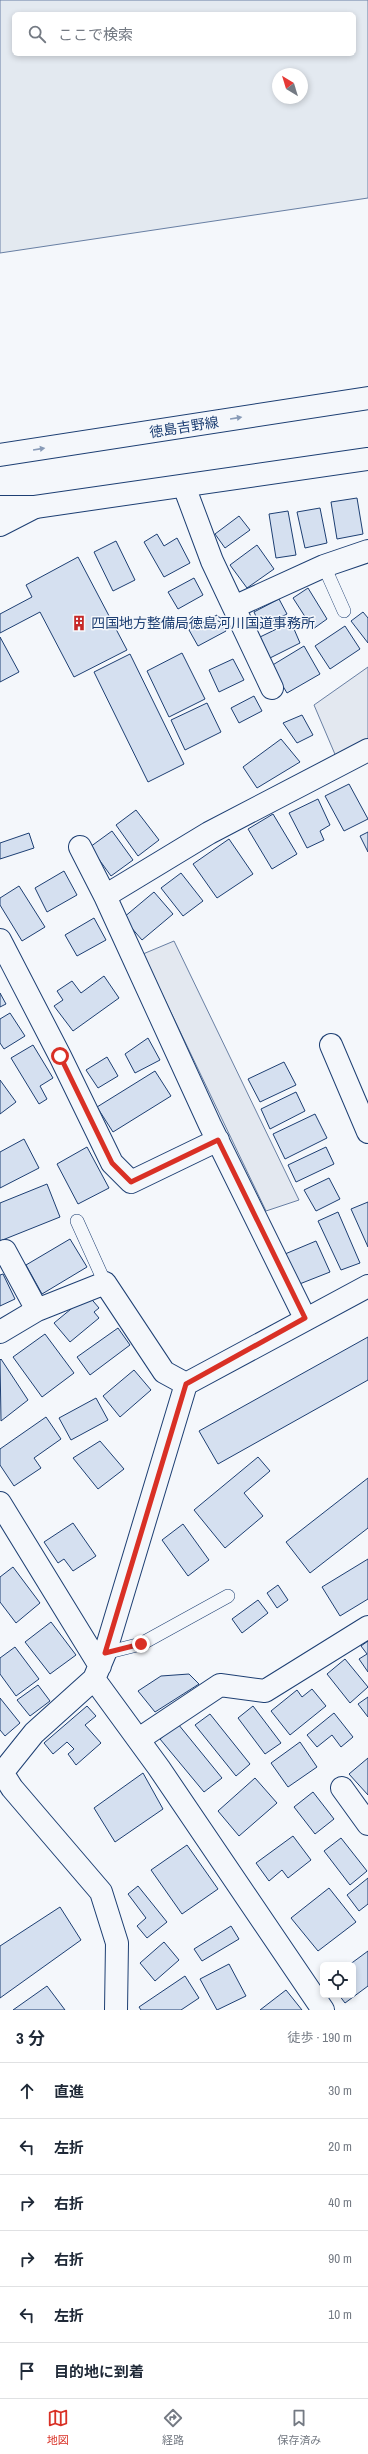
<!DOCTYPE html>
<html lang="ja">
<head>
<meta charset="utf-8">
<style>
	body { margin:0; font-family:"Archivo Narrow","Noto Sans JP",sans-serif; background:#f6f6f7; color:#1f2937 }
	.controls { position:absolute; right:12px; bottom:12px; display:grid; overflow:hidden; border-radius:6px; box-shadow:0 2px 6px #0003 }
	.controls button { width:36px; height:36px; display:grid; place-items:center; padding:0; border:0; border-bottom:1px solid #e0e1e3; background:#fff; color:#1f2937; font:20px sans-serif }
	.compass { position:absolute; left:272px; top:68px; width:36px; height:36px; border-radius:50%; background:#fff; box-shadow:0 2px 6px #0003; rotate:322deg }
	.stop { position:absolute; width:12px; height:12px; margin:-9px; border:3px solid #d93025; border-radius:50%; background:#fff }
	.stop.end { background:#d93025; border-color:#fff; box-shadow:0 1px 4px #0008 }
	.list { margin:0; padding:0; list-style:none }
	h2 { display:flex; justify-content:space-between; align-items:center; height:52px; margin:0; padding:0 16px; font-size:17px }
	h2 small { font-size:13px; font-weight:400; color:#747a83 }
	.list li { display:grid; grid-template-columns:26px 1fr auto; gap:12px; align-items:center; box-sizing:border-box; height:56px; padding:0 16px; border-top:1px solid #e0e1e3 }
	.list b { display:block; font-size:15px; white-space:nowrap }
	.list em { font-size:13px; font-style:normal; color:#747a83 }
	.icon { flex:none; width:22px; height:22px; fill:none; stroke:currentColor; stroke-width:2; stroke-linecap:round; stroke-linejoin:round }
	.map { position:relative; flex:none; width:368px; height:2010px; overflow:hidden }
	.search { position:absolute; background:#fff; box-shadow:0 2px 6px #0003; left:12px; right:12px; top:12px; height:44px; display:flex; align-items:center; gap:10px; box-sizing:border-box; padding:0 14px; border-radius:6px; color:#747a83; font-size:15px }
	.sheet { height:388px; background:#fff }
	nav { display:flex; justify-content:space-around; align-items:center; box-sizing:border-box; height:56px; border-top:1px solid #e0e1e3; background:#fff; font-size:11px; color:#747a83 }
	nav a { display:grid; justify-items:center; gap:2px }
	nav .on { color:#d93025 }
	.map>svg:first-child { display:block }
</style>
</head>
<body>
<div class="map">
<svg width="368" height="2010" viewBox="0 0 368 2010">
	<rect width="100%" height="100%" fill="#f4f7fb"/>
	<path fill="#e3e9f0" stroke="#687fa3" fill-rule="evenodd" d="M0,0H368V198L0,253ZM14,14H354V54H14ZM278,74H302V98H278Z"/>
	<path fill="#e3e8f0" stroke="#687fa3" d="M368,667V741L337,759L314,705Z
		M174,941L299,1200L266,1211L143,954Z"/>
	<path fill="#d5e0f0" stroke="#1d3f73" d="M357,498L363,534L337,539L331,502Z
		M320,508L327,543L305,548L297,512Z
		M288,511L296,555L276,558L269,514Z
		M239,516L250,530L225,548L215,534Z
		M157,534L164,546L177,538L190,563L164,577L144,542Z
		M116,541L135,580L113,591L94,552Z
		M257,545L274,569L247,588L230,565Z
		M78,557L127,650L74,677L40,612L0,633V614L32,597L26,585Z
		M194,578L203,595L178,609L168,592Z
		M308,588L327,619L313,629L293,598Z
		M279,599L287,614L261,627L254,612Z
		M363,612L368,618V643L351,621Z
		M217,615L226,631L198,646L189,630Z
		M291,622L300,643L270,658L260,637Z
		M345,626L360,649L330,669L315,646Z
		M0,637L19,672L0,682Z
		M304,646L320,674L287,693L271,666Z
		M182,653L205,699L169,717L147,671Z
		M130,654L184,764L148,782L94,672Z
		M233,659L244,680L219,692L209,670Z
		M254,696L262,711L239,723L231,708Z
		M207,703L221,732L185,750L171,720Z
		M302,715L313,735L297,743L283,723Z
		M281,739L300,762L257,788L243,767Z
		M349,784L368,819L344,831L325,796Z
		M318,799L330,825L320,831L324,840L307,848L289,813Z
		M136,810L159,840L138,856L116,825Z
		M273,814L297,854L272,869L248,829Z
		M112,831L133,860L111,876L90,847Z
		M368,832V852L360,836Z
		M29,833L34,848L0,859V843Z
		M229,839L253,874L217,898L193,864Z
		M64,871L77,895L47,912L35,888Z
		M181,873L203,901L183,916L161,888Z
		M19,886L45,927L22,941L0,905V898Z
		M154,892L173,914L142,940L123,918Z
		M94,918L106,940L77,956L65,935Z
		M104,976L119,998L73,1031L54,1006L63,1000L57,991L72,981L81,993Z
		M0,993L6,1004L0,1007Z
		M10,1013L25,1036L4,1049L0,1043V1019Z
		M148,1038L160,1060L135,1073L125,1054Z
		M33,1045L53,1078L40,1086L47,1099L39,1104L11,1058Z
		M107,1057L118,1076L98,1088L86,1070Z
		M284,1062L296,1085L260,1102L248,1079Z
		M155,1071L171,1096L113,1132L97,1107Z
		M0,1080L16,1102L0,1114Z
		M296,1092L305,1111L270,1129L261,1109Z
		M315,1114L327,1138L285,1159L273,1134Z
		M24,1139L39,1168L0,1188V1152Z
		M87,1147L109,1188L78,1204L57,1164Z
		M326,1147L334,1164L296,1182L288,1165Z
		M329,1178L340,1199L316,1211L304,1190Z
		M47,1184L60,1217L0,1241V1203Z
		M368,1202V1247L351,1209Z
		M338,1212L360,1263L341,1270L318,1221Z
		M70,1239L87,1267L42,1294L26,1265Z
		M316,1241L330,1272L297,1285L285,1254Z
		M3,1274L15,1299L0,1306V1275Z
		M88,1295L99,1308L94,1312L99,1318L70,1342L54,1323Z
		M118,1328L130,1345L90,1375L77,1357Z
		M45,1334L74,1373L42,1397L13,1357Z
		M368,1337V1380L218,1464L199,1431Z
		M1,1359L28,1400L1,1421L0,1360Z
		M134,1370L151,1390L120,1417L103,1396Z
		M96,1398L108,1420L71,1440L59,1418Z
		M46,1417L61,1439L34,1458L41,1468L14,1486L0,1465V1449Z
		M100,1441L124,1469L98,1489L73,1458Z
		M258,1457L270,1471L244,1493L263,1516L225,1548L194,1510Z
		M368,1478V1528L310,1573L286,1542Z
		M73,1523L96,1556L73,1571L64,1559L58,1563L44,1542Z
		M183,1524L209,1560L188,1576L162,1540Z
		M368,1559V1599L340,1616L322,1587Z
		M13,1567L40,1603L16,1623L0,1602V1577Z
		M278,1585L288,1600L277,1608L267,1593Z
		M258,1600L268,1613L242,1633L232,1619Z
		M51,1622L76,1655L50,1674L25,1642Z
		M368,1641V1672L359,1659L367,1654L361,1646Z
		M15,1647L39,1679L16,1696L0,1674V1658Z
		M345,1659L368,1687L350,1703L327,1674Z
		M189,1674L199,1684L155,1712L138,1691L161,1676Z
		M38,1685L50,1701L30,1716L17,1700Z
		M312,1689L326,1706L290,1735L271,1711L297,1690L302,1697Z
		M368,1697V1717L358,1704Z
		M0,1698L20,1723L5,1736L0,1730Z
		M87,1706L96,1716L85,1725L101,1743L76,1765L68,1754L74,1749L67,1742L53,1754L44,1743Z
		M253,1706L281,1743L265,1754L238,1718Z
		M334,1713L353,1737L341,1747L332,1735L317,1747L307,1735Z
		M210,1714L250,1764L236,1776L195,1725Z
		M178,1724L222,1778L204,1792L160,1739Z
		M300,1742L317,1767L288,1787L271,1763Z
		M368,1758V1795L349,1774Z
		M143,1773L163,1809L115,1842L94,1808Z
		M255,1778L277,1803L239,1836L218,1811Z
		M313,1792L334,1819L315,1834L294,1807Z
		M293,1836L311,1860L288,1878L282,1870L269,1881L256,1863Z
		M341,1838L367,1871L350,1885L324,1851Z
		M187,1845L218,1889L182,1914L151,1870Z
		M368,1878V1904L359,1911L347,1895Z
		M138,1886L167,1922L147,1938L137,1926L146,1918L128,1894Z
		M329,1888L356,1922L318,1951L291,1918Z
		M60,1907L81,1940L0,1998V1946Z
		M231,1926L239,1939L202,1961L194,1949Z
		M164,1942L179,1960L155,1981L140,1963Z
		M368,1951V1986L345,2003L339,1995H353V1965H349Z
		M229,1964L246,1996L217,2010L200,1979Z
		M185,1976L199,1998L181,2010H141L139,2007Z
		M47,1986L65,2010H13Z
		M286,1990L302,2010H260Z"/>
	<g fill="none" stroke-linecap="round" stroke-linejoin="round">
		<g stroke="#1d3f73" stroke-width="14">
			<path id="service" d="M324,566L344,611
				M77,1221L105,1283
				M105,1653L141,1644L228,1596"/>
		</g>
		<g stroke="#1d3f73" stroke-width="24">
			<path id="minor" d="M184,486L212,561L272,688
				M0,525L35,507
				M234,607L324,566L368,551
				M80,847L105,896
				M0,940L60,1056L112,1163L131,1182L218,1140
				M331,1045L368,1132
				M0,1254L5,1251L37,1310
				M305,1318L210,1125L105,896L209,833L368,750
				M0,1332L37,1310L105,1283L164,1372L186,1384
				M0,1503L100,1666
				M139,1739L220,1685L265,1691L368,1627
				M0,1769L12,1788L101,1892L117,1943L116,2010
				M2,1773L34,1733L94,1679
				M342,1788L368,1824
				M323,2010L159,1768L94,1679L105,1653L186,1384L368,1286"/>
		</g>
		<g stroke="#1d3f73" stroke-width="24">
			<path id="primary" d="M0,455L368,398
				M0,507H35L368,459"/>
		</g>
		<use href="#service" stroke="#f4f7fb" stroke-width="13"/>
		<use href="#minor" stroke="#f4f7fb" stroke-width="22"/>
		<use href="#primary" stroke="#f4f7fb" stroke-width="22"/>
	</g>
	<defs><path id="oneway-solid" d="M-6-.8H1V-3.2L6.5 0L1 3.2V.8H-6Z"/></defs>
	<g fill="#889bb7">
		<use href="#oneway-solid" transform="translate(236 418) rotate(-9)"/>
		<use href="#oneway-solid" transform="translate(39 449) rotate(-9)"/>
	</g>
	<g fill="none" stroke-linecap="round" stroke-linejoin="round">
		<path stroke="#d93025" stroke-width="5" d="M60,1056L112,1163L131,1182L218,1140L305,1318L186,1384L105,1653L141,1644"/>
	</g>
	<defs>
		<g id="building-bare" transform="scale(1.2)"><path d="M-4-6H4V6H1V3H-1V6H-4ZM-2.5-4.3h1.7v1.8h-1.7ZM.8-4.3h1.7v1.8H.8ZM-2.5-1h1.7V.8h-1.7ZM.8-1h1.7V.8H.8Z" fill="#c62828" stroke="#f4f7fb" stroke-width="2.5" paint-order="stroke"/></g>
	</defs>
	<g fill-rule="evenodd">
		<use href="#building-bare" x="79" y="623"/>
	</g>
	<g text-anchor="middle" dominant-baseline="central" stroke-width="3" stroke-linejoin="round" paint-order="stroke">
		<g font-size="14" fill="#1d3f73" stroke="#f4f7fb">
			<text transform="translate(184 427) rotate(-9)">徳島吉野線</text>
		</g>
		<g font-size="14" fill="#1d3f73" stroke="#f4f7fb" text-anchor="start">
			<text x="91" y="623">四国地方整備局徳島河川国道事務所</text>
		</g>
	</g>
</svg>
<div class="controls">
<button><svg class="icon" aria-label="locate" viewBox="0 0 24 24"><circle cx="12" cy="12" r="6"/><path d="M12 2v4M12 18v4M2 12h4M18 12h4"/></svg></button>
</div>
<svg class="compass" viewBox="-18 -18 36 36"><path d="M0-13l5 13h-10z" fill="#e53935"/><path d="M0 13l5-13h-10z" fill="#747a83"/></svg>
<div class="stop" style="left:60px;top:1056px"></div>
<div class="stop end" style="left:141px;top:1644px"></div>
<div class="search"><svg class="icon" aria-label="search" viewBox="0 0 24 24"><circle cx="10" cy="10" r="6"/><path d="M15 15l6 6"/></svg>ここで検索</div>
</div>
<section class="sheet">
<h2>3 分<small>徒歩 · 190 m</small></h2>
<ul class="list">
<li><svg class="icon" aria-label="ahead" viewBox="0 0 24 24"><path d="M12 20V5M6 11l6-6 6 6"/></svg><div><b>直進</b></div><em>30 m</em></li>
<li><svg class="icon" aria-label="left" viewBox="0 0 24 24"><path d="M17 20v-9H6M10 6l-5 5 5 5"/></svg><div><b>左折</b></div><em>20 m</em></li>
<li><svg class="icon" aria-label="right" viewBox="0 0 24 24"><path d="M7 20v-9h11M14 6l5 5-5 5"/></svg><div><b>右折</b></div><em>40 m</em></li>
<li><svg class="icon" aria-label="right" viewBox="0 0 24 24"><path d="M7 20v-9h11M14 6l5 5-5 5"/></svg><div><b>右折</b></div><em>90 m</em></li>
<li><svg class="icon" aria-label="left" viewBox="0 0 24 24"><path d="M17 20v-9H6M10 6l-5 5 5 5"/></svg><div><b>左折</b></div><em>10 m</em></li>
<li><svg class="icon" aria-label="arrive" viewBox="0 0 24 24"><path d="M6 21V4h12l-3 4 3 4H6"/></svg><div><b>目的地に到着</b></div></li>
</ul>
</section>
<nav>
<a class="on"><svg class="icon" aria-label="map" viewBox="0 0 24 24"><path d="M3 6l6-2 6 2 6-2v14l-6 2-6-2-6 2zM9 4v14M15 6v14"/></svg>地図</a>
<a><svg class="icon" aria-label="directions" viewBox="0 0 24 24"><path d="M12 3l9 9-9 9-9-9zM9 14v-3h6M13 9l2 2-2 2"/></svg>経路</a>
<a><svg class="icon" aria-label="saved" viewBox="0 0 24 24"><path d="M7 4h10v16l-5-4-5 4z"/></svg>保存済み</a>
</nav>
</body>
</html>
